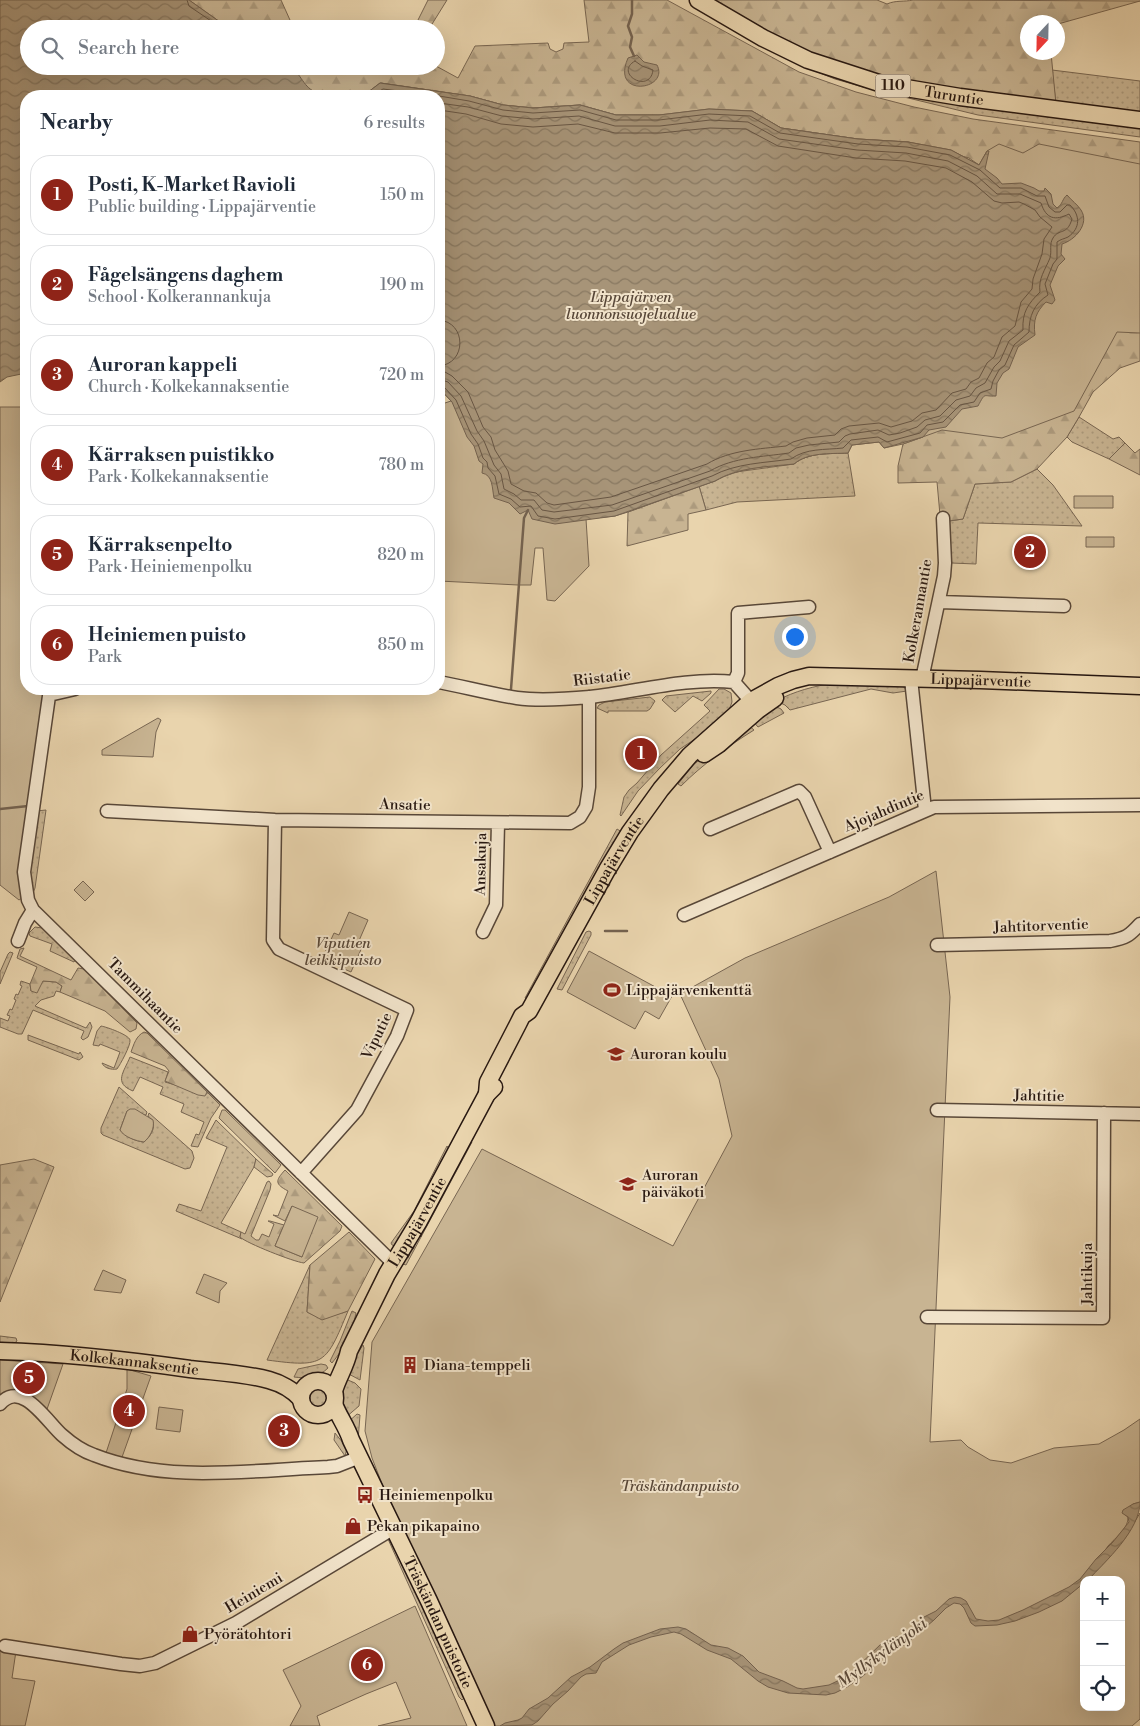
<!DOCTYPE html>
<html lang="en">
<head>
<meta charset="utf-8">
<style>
	body { margin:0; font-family:"Libre Bodoni",serif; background:#f6f6f7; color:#1f2937 }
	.controls { position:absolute; right:15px; bottom:15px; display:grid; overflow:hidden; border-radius:10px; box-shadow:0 5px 20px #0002 }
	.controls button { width:45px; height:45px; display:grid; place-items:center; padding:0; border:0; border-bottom:1px solid #e0e1e3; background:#fff; color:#1f2937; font:25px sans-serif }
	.compass { position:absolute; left:1020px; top:15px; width:45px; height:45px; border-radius:50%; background:#fff; box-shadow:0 5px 20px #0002; rotate:202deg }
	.you { position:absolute; left:794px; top:636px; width:18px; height:18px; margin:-12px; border:4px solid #fff; border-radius:50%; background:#1a73e8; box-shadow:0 0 0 8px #1a73e833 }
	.badge { display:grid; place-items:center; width:32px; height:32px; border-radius:50%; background:#8f2418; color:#fff; font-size:16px; font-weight:700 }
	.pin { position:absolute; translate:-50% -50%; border:2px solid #fff; box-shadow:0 1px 5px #0006 }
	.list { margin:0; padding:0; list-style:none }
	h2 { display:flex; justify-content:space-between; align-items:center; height:65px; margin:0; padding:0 20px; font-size:21px }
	h2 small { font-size:16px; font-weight:400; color:#747a83 }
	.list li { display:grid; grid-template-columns:32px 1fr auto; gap:15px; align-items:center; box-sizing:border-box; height:80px; margin:0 10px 10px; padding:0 10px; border:1px solid #e0e1e3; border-radius:20px }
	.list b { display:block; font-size:19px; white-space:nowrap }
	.list p { margin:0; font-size:16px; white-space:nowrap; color:#747a83 }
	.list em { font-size:16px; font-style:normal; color:#747a83 }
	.icon { flex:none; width:28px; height:28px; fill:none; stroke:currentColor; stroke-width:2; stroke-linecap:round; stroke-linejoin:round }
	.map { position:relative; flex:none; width:1140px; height:1726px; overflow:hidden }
	.search { position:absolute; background:#fff; box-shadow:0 5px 20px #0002; left:20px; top:20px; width:425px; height:55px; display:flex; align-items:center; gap:12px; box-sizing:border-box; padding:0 18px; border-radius:28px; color:#747a83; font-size:19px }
	.panel { position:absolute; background:#fff; box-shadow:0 5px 20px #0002; left:20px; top:90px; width:425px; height:605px; border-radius:20px }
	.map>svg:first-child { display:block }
</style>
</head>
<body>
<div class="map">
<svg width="1140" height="1726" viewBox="0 0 1140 1726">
	<defs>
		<pattern id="grass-dots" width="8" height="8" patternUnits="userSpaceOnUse" patternTransform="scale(1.25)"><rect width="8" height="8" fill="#c8b492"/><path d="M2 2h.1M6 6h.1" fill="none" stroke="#ac9a7d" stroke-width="1.8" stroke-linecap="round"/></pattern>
		<pattern id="forest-firs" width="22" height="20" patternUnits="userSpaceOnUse" patternTransform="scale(1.25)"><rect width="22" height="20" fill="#c8b492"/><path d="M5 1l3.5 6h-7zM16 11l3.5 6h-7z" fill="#ac9a7d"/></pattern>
		<pattern id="water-waves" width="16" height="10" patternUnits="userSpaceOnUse" patternTransform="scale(1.25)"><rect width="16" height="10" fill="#a79478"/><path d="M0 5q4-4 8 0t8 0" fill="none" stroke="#887861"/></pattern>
	</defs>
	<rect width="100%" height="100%" fill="#e9d4ad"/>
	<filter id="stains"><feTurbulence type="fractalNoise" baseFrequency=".004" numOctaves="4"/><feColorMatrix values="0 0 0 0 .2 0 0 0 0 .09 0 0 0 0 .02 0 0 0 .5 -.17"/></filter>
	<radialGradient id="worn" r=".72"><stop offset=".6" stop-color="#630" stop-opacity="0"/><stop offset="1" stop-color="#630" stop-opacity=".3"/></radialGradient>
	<path fill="url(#grass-dots)" stroke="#786652" d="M810,69L1140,126V137L978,115L863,87L835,79Z
		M1052,70L1140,81V115L1056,104Z
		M1079,417L1113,439L1119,437L1125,443L1109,459L1072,442L1067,437Z
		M848,453L855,496L737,502L706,510L699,486L715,481L725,475L736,472L794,464C808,452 830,454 848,453Z
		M1037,469L1053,485L1082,526L978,523L976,564L951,563L949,521L963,519L975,484L1011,482Z
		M835,683L902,685L907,691L893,693L871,689L790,710L785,705L776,701C795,691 814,686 835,683Z
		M719,689H724L731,693L732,702L729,710L698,737L680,749L660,768L638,791L621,816L620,815L624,797L629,790L637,783L661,755L710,711L704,705Z
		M711,691V693L702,701L693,696L675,712L662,700L666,696Z
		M650,697L655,701L650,709L647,711H608V713L597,708L599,705L605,702Z
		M775,706L781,709L784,713L758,727L752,720Z
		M747,724L754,730C727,747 703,764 681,786L678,784L694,764L725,742Z
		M46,810L35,888L33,893L28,884L36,811Z
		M617,829L622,832L529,1001L525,998Z
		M35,927L42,928L75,960L74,962L50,951L52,944L30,936L29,933Z
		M589,931L591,932V935L562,990L557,989L586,932Z
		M10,952L13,953L0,984V972L8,954Z
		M21,981L30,984L31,991L43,981L56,982L62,986L60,992L56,991L54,996L41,1000L35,1006L86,1028L90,1022L92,1027L88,1037L83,1040L81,1038L84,1031L33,1010L22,1034H18L0,1027V1018L8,1021L10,1016L7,1015L10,1009L12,1010L16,1000L14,999L16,994L18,995L22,986L20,985Z
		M101,1026C107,1027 129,1035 130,1040C131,1045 120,1065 117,1069C111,1070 104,1068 102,1063L114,1068L120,1052L100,1044L99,1046L93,1045L97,1031Z
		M28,1035L79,1054L80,1052L83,1057L79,1060L28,1040Z
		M130,1057L168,1072L165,1082L207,1094V1092L220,1105L211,1118L198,1147L191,1146L196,1134L199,1135L204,1122L181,1112L184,1104L160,1094L163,1087L140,1077L133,1091C113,1083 124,1072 130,1057Z
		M119,1087L147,1112L146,1115L127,1111L120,1130C126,1137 135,1141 144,1142C153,1134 158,1123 148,1116L149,1113L192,1151L194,1158L190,1168L185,1169L103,1135L101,1133V1128Z
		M216,1120L256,1159L254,1167L221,1223L241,1232L240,1237L242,1239L176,1211L179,1204L201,1211L227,1147L206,1138Z
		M468,1140L472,1142L406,1265L403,1264L400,1267Z
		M447,1146L451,1151L416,1215L395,1246L392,1245L391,1243L414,1211Z
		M310,1265L307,1312L322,1319L348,1311C326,1364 325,1368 267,1360Z
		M352,1311L356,1313C352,1333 345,1347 332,1363L330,1361L340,1341Z
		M0,1336L16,1338L17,1341L12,1345L0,1344Z
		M363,1345L364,1348L360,1380L345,1372Z
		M321,1364L326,1365L328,1368C319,1377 307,1379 294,1377L298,1369Z
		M343,1378L355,1383L361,1389L359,1406L345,1418C340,1404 338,1392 343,1378Z
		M308 1398a10 10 0 1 1 20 0a10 10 0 1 1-20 0Z
		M357,1414L360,1415L358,1441L347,1423Z
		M335,1433L347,1448L345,1456L334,1440Z
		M388,1539L393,1540L465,1697L462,1700L459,1697Z"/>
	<path fill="url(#forest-firs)" stroke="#786652" d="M189,0H281L294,29H244L231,21L220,22Z
		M428,0H447L429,29H390L417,22Z
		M584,0H667L799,72L856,92L914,107L973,119L1140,142V361L1120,368L1093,392L1079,417L1067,437L1037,469L1011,482L975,484L963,519L949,521L940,515L937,482L898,483V466L903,444L923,437L979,165L969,158L908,142L858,139L781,128L752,111L659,115H616L580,105L533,108L503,105L470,96L381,83C375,87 367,95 361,96C348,98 317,98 307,88C301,82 297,73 291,66H436L458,78L475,46L548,43L550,49L556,52L563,49L564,43L589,42Z
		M707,0H877L887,4C896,0 904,2 913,0L1140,1L1058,24V22H1028V52L1051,53L1056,104L878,78L785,44Z
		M1125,443L1135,453L1140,449V475L1109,459Z
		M699,486L706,510L688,514V530L627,546L628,512Z
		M24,948L20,956L71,980L78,968L84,969L137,1023L136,1029L130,1032L105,1011L60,992L62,986L56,982L43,981L37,993L31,991L30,984L37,967L17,958L20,949Z
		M144,1032L147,1033L207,1092L205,1096L198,1095L165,1081L169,1071L165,1066L131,1052C134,1044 136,1036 144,1032Z
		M222,1110H225L281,1165L275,1173L219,1118Z
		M34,1159L54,1167L0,1302V1165Z
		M256,1159L273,1174L272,1176L267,1177L254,1167Z
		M285,1170L342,1226L340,1231L304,1263C294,1262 246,1243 240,1237L241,1232L245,1234L267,1182L269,1181L271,1184L270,1190L251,1236L256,1240H259L262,1234L269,1237L274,1224L268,1221H270L284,1225L275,1246L302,1257L292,1206L285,1221L273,1215L278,1216L288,1191C275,1184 275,1181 285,1170Z
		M349,1232L375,1259L348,1311L322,1320L307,1312L310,1265Z"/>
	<path fill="#c8b492" stroke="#786652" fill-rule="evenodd" d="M380,83L470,96L503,105L533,108L580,105L616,115H659L709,109L752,111L781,128L858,139L908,142L951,150L979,165L987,151L999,144L1023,153L1039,144L1140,164V333L1117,332L1074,411L1002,438L942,430L903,444L884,448L879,442L852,445L848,453C830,454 808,452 794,464C768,466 738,468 715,481L628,512L615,516L586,519L589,566L555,601L547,600L543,548H535L531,585H518L439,581V405L451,401L439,388V357L442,343L439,329V96H363Z
		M0,407H26V689H46L19,880L22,898L19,900L0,885Z
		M1074,496H1113V508H1074Z
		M1086,537H1114V547H1086Z
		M158,718L161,720L156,732L153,757L102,755V750Z
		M936,871L950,997L930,1442L961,1440L968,1447L990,1460L1011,1463L1054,1448L1099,1444L1124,1430L1140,1419V1502L1133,1504L1123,1513L1128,1517C1129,1528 1115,1538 1108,1546C1104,1550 1104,1559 1102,1565L1125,1538L1140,1513V1719L1132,1726H495L386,1494L372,1458L365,1431L372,1342L482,1149L673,1246L732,1136L719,1079L680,994L745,958L889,897ZM1084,1580H1121V1707H1084Z
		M83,881L94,892L85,901L74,890Z
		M349,912L368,920L358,943L363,945L351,972L322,959L334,933L339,935Z
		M589,951L672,996L659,1019L645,1011L635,1029L567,992Z
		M130,1109H135L153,1120C155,1128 150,1137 144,1142C136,1141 124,1137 120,1130L127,1111Z
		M292,1206L318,1217L302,1257L275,1246Z
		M103,1270L126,1280L121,1293L94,1290Z
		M204,1274L227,1283L220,1291L219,1303L196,1293Z
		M0,1360L63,1364L46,1412L0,1397Z
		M127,1369L151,1376L121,1460L105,1456L127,1389Z
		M159,1407L183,1410L180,1432L156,1429Z
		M415,1606L467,1726H378L411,1718L396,1682L366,1694L317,1716L320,1726H290L301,1706L283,1670Z
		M0,1646L16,1651L12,1678L35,1681L25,1726H0Z"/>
	<path fill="url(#water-waves)" stroke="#74624f" d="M0,0H189L220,22L231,21L244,29H29V66H291C306,81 303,90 326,96H26V373L7,377L0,382Z
		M637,55L644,62L657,65C670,90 610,99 628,58Z
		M380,83L470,96L503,105L533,108L580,105L616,115H659L709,109L752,111L781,128L858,139L908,142L951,150L979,165L987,151H989L985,169L997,178L1002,184L1021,183L1034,188L1039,191H1044L1045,188L1051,194L1053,204L1057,208C1063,204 1062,199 1067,195C1071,200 1078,205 1081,210C1090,224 1075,240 1062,244L1061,254L1065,259L1058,266L1050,285L1055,300L1052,304L1046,302C1036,312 1033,320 1035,335L1018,347L1009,369L1003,373L997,383L996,396C983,397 986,391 978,406L962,409L946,427L929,430L923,437L884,448L879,442L852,445L848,453C830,454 808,452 794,464C767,467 738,467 715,481L615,516L555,524L532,519L528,510L520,514L509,503L494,498C492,488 493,475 482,473L483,464L479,461L474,446L467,437L452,402L439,388V357L442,343L439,329V96H363Z
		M1140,1502C1140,1530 1106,1561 1088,1580H1084V1583L1062,1601L1039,1612L1015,1621L997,1625L975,1626L971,1623L964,1608L960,1604L954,1603L946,1608L934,1620L906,1644L888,1653L863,1676L847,1687L835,1693L826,1695L788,1693L768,1687L758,1681L731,1659L707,1650L681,1634L674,1632L651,1637L629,1645L602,1662L596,1673L586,1674L581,1677L568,1691L553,1704L538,1721L532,1725L500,1726L505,1723L518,1720L522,1718L529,1709L548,1698L571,1677L590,1667L614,1649L623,1643L660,1629L678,1627L686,1629L711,1645L728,1648L743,1656L759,1672L783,1681L797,1688L803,1689L829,1685L848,1676L883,1642L905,1634L924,1617L936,1611L949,1599L955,1597L961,1598L966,1601L976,1619L988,1621L999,1620L1023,1610L1069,1587L1080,1579L1096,1559L1113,1542L1129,1522L1128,1517L1122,1513L1123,1510L1133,1504Z"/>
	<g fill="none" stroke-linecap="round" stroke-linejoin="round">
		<path stroke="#685644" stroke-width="1" d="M187,0L189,6L217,25L229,26L234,29
			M635,61L642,66L653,70C650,95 613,73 635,61Z
			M371,96L383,89L438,96
			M439,96L469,101L503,110L533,113L580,110L616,120H659L709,114L750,116L780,133L858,144L907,147L950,155L980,170L1000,188H1021L1037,196H1045L1049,207L1055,212H1060L1067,205H1070C1080,215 1081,228 1068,237C1064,239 1061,239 1057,242V259L1053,264L1045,284L1048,295C1034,304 1029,316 1029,332L1014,345L1005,365L999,370L993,381L991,389L980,393L974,402L960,405L943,422L927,425L920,433L887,442L878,437L851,440L843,448C825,450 806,448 791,459C765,463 736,463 712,476L614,511L555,519L538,516L531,506L520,507L511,499L499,494L495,476L488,468L487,462L483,458L478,444L471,434L456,400L444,387L439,385
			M439,103L468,107L502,116L533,119L579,116L615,126H660L710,120L748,122L779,139L857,150L906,153L948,161L977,176L997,194H1020L1041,203C1046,219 1055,221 1069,214L1072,219C1067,236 1059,228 1053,238C1049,244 1052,251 1050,258C1045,270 1038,279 1040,292C1028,304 1022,312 1023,330L1009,341L1000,361L994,367L985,383L976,388L970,396L956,400L940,416L925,420L917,427L900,433L889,435L878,430L850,434L845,436L839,442L809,445L796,448L789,453C762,457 734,457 710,471L612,505L554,512L542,510L534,500H521L514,494L504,489L501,474L494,465L484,441L477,431L461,396L448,382L439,379
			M439,110L466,114L501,124L533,127L578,124L615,133H660L710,128L746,129L778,146L856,158L905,161L946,168L972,182L994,201L1002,203L1019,202L1024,204L1035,210L1040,217L1052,227L1044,239L1042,254L1033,279L1032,289L1021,302L1015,326L1002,337L994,357L987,363L979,378L971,382L966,389L952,393L936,410L922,413L912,421L891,427L879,423L849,426L841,429L835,435L807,438L793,442L786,446C759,449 730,450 707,464L611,497L554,505L547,503L536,493L524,491L511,484L508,471L495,450L491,437L483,427L468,392L452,376L445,372H439
			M439,320C467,322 467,364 439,366"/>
		<path stroke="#74624f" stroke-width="2.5" d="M632,0V14L628,26L632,37L630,47L634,56
			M511,689L524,518L528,510
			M0,809L28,806
			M605,931H627"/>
		<g stroke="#584738" stroke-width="15">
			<path id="minor" d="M939,602L1064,606
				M911,679L925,810
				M922,679L944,576L945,563L943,518
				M439,682C465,687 491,694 517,698C539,701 568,699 590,697C637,692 686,677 734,682L757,708
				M734,682L738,673V613L809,607
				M50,689L24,872L28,900L33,910L393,1263
				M49,695L75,689
				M107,811L275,820L570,823L580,817L586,807L589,787V697
				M275,820L273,940L279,949L407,1010L397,1036L357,1110L301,1173
				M710,829L799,791L805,797L830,852
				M684,915L934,807L1140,805
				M483,932L496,905L498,823
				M18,941L25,923L33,910
				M937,945L1110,941C1126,938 1129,936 1140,924
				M937,1110L1140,1114
				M927,1317L1103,1318L1104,1113
				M0,1404C22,1379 47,1422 62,1435C71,1443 82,1451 94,1455C168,1484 251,1470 328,1467L337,1466L360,1457
				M5,1646L121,1664L140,1666L155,1663L236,1623L394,1528"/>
		</g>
		<g stroke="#281811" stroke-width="19">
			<g id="major">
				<path id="s1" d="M698,0L763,38L808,60L882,84L960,97L1140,120"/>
				<path d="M704,754L719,744L758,710L775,698"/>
				<path id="s2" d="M487,1094L488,1082L518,1024L522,1016L529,1011L607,870L630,832L661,789L690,755L751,701L778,686L793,680L809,676L980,680L1140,686"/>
				<path id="s3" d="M0,1351C63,1353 127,1360 190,1369C215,1372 244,1373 269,1380C280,1383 293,1390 301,1399"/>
				<circle cx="318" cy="1398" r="17"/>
				<path id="s4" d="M334,1391C338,1377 346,1366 349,1351L387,1274L419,1221L487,1094L494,1087"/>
				<path id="s5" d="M334,1404C339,1417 347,1427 351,1440L429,1601L486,1726"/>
			</g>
		</g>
		<use href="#minor" stroke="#f1e3ca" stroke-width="12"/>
		<use href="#major" stroke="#e9d4ad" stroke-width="16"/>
	</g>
	<defs>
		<g id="stadium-bare" transform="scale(1.35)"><path d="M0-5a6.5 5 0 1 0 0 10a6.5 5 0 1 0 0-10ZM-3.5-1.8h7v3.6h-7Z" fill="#8f2418" stroke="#f1e3ca" stroke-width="2.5" paint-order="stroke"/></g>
		<g id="school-bare" transform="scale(1.35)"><path d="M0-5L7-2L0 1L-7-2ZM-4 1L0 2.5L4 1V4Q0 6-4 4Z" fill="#8f2418" stroke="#f1e3ca" stroke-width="2.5" paint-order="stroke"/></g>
		<g id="building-bare" transform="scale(1.35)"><path d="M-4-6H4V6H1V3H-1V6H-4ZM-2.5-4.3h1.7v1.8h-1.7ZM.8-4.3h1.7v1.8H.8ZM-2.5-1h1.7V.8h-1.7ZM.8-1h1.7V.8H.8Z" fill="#8f2418" stroke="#f1e3ca" stroke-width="2.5" paint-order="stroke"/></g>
		<g id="bus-bare" transform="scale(1.35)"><path d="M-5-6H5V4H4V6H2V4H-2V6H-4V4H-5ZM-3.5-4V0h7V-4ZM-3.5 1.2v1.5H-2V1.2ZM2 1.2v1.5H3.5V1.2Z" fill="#8f2418" stroke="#f1e3ca" stroke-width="2.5" paint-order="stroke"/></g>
		<g id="shop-bare" transform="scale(1.35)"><path d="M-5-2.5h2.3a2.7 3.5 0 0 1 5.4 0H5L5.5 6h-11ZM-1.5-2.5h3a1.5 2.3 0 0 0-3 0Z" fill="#8f2418" stroke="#f1e3ca" stroke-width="2.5" paint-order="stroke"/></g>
	</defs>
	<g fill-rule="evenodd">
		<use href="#stadium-bare" x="612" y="990"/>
		<use href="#school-bare" x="616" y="1054"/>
		<use href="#school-bare" x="628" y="1184"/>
		<use href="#building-bare" x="410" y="1365"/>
		<use href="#bus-bare" x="365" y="1495"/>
		<use href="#shop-bare" x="353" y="1526"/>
		<use href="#shop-bare" x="190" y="1634"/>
	</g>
	<g text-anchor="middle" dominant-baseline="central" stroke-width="4" stroke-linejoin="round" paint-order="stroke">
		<rect fill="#f1e3ca" stroke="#645548" stroke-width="1" x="875.5" y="74.5" width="35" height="23" rx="4"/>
		<g font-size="14" font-weight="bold" fill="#281811">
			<text x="893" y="86">110</text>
		</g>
		<g font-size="15" fill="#281811" stroke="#f1e3ca">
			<text stroke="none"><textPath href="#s1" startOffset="276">Turuntie</textPath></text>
			<text transform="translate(918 611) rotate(-80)">Kolkerannantie</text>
			<text transform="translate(602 678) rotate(-7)">Riistatie</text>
			<text stroke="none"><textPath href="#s2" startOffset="715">Lippajärventie</textPath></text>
			<text transform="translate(405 805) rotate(1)">Ansatie</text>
			<text transform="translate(884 811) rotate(-23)">Ajojahdintie</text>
			<text stroke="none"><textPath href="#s2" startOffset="268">Lippajärventie</textPath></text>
			<text transform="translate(481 864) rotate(-89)">Ansakuja</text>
			<text transform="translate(1041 926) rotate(-2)">Jahtitorventie</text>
			<text transform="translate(145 996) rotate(45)">Tammihaantie</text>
			<text transform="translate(377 1036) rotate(-64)">Viputie</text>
			<text transform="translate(1039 1096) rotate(1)">Jahtitie</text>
			<text stroke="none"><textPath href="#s4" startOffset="189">Lippajärventie</textPath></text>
			<text transform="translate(1087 1274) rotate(-90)">Jahtikuja</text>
			<text stroke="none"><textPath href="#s3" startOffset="135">Kolkekannaksentie</textPath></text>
			<text transform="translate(254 1593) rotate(-31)">Heiniemi</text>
			<text stroke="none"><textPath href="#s5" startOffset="242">Träskändan puistotie</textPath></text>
		</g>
		<g font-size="15" font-style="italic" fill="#584738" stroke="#f1e3ca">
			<text x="631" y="297">Lippajärven<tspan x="631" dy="17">luonnonsuojelualue</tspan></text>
			<text x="343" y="943">Viputien<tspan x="343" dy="17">leikkipuisto</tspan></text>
			<text x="680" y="1486">Träskändanpuisto</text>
		</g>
		<g font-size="15" fill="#281811" stroke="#f1e3ca" text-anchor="start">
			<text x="626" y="990">Lippajärvenkenttä</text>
			<text x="630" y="1054">Auroran koulu</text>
			<text x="642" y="1175">Auroran<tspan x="642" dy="17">päiväkoti</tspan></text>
			<text x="424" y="1365">Diana-temppeli</text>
			<text x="379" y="1495">Heiniemenpolku</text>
			<text x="367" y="1526">Pekan pikapaino</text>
			<text x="204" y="1634">Pyörätohtori</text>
		</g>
		<g font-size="16" font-style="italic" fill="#5b4a3a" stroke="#f1e3ca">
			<text transform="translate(882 1653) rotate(-36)">Myllykylänjoki</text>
		</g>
	</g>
	<rect width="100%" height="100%" filter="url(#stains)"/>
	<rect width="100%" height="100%" fill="url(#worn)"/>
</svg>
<div class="controls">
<button>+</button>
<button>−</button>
<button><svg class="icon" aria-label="locate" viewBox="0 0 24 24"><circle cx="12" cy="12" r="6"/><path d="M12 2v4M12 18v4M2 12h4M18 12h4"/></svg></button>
</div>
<svg class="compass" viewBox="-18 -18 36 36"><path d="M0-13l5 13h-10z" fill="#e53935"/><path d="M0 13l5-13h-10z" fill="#747a83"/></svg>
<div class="you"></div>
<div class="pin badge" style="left:641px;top:754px">1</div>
<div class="pin badge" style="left:1030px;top:552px">2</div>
<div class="pin badge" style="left:284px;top:1431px">3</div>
<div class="pin badge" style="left:129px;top:1411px">4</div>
<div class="pin badge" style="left:29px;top:1378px">5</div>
<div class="pin badge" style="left:367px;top:1665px">6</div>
<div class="search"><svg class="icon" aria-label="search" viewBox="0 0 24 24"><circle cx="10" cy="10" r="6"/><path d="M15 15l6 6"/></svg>Search here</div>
<section class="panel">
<h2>Nearby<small>6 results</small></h2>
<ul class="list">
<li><span class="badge">1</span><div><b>Posti, K-Market Ravioli</b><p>Public building · Lippajärventie</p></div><em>150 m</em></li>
<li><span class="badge">2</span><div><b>Fågelsängens daghem</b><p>School · Kolkerannankuja</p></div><em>190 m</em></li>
<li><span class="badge">3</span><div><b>Auroran kappeli</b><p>Church · Kolkekannaksentie</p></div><em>720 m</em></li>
<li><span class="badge">4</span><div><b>Kärraksen puistikko</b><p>Park · Kolkekannaksentie</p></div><em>780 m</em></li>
<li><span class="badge">5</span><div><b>Kärraksenpelto</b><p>Park · Heiniemenpolku</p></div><em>820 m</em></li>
<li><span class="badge">6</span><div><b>Heiniemen puisto</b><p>Park</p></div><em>850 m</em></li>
</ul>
</section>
</div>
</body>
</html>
